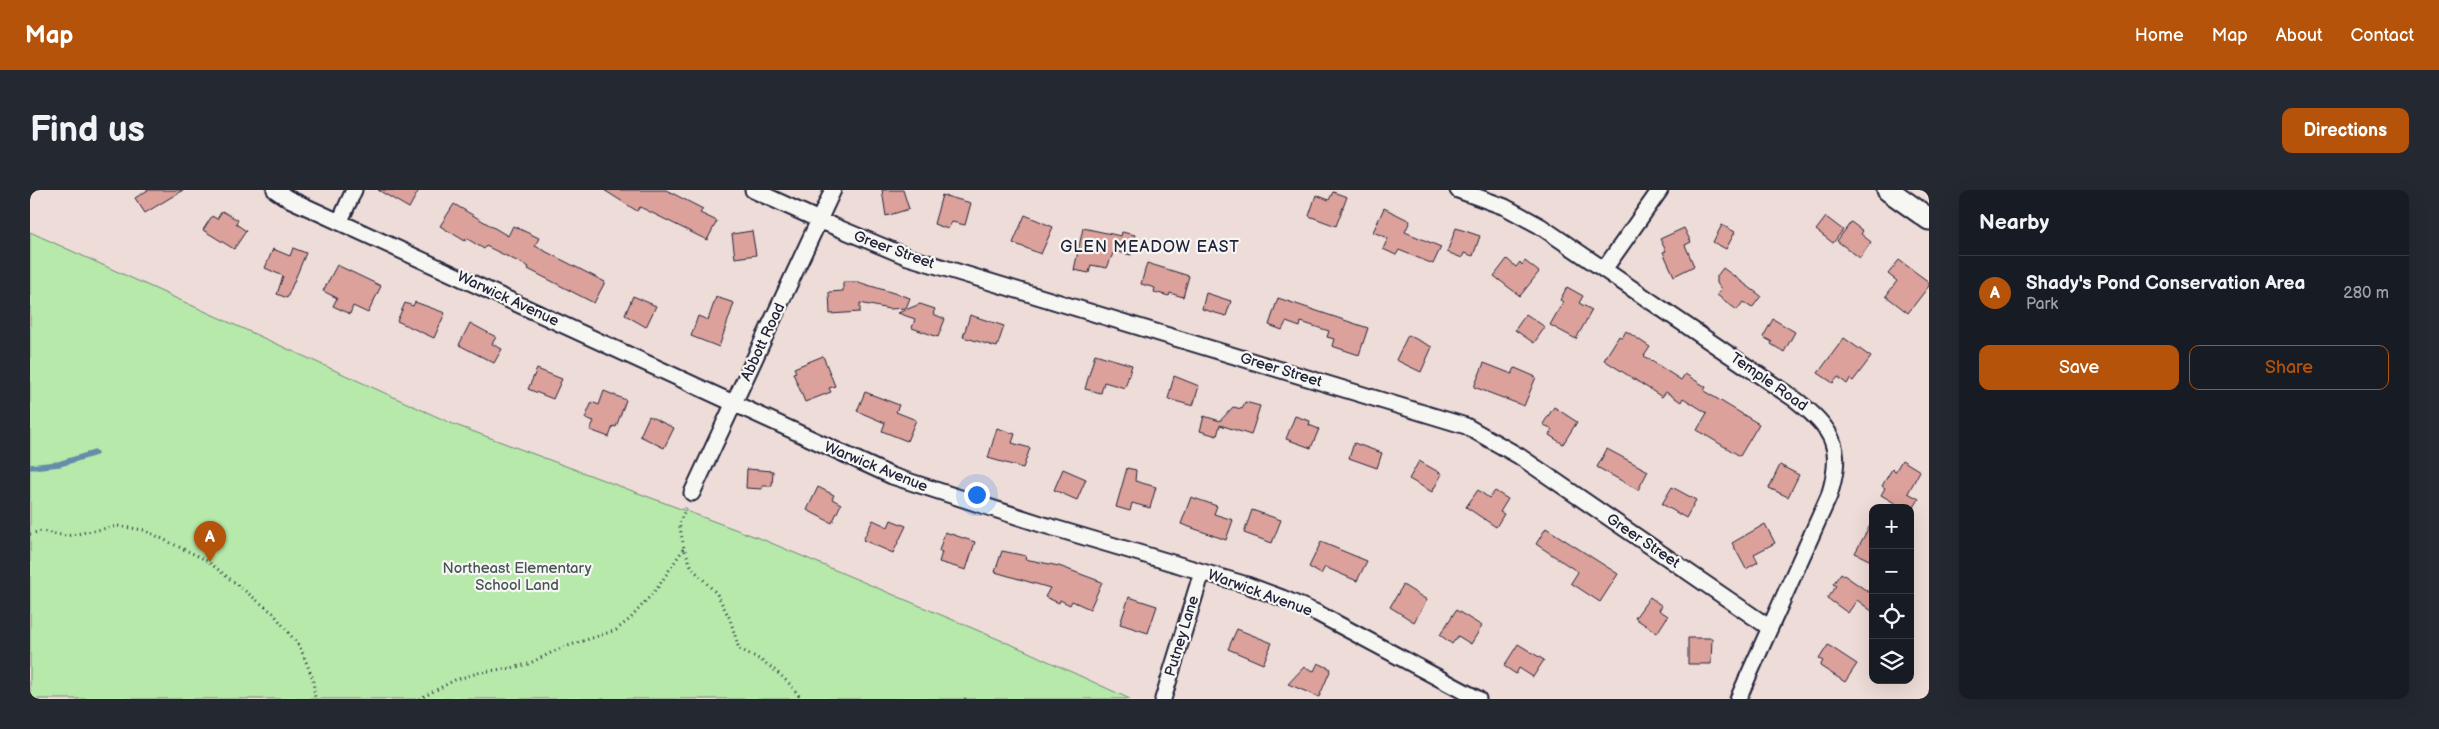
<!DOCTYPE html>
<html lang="en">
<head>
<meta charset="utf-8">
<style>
	body { margin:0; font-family:"Balsamiq Sans",sans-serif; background:#242831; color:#f1f3f6 }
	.controls { position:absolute; right:15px; bottom:15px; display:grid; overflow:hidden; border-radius:10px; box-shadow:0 5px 20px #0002 }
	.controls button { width:45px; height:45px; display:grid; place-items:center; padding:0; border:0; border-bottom:1px solid #363941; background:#171b24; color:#f1f3f6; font:25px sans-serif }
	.you { position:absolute; left:946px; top:304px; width:18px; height:18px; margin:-12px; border:4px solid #fff; border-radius:50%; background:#1a73e8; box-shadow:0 0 0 8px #1a73e833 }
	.badge { display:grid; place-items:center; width:32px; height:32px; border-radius:50%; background:#b45309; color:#fff; font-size:16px; font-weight:700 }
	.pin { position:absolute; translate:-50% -41px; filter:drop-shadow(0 1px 2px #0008) }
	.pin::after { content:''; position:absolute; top:26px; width:18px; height:15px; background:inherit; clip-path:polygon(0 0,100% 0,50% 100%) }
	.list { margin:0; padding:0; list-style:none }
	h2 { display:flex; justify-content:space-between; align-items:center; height:65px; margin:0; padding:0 20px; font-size:21px }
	h2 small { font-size:16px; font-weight:400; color:#9ea1a6 }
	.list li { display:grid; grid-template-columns:32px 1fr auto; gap:15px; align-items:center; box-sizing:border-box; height:75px; padding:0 20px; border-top:1px solid #363941 }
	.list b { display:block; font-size:19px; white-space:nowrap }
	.list p { margin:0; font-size:16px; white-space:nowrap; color:#9ea1a6 }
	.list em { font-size:16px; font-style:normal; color:#9ea1a6 }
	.actions { display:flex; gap:10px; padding:15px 20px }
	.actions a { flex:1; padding:11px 0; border:1px solid #b45309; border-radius:10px; text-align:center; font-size:18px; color:#b45309 }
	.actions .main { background:#b45309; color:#fff }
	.icon { flex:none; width:28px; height:28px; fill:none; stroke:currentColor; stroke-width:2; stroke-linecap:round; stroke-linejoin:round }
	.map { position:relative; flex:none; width:1899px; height:509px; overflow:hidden; border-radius:10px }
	header { display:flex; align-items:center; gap:30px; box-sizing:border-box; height:70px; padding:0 25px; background:#b45309; color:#fff }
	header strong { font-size:24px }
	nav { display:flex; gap:28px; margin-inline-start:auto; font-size:18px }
	.intro { display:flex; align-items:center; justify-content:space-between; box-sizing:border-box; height:120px; padding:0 30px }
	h1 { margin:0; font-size:35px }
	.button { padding:12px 22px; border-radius:10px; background:#b45309; color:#fff; font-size:18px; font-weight:700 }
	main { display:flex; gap:30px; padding:0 30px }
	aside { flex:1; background:#171b24; border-radius:10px; box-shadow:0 5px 20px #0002 }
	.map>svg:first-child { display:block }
</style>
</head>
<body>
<header>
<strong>Map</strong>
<nav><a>Home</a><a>Map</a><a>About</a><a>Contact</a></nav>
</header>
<div class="intro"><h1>Find us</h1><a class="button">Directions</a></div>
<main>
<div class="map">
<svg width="1899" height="509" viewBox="0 0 1899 509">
	<rect width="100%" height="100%" fill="#eedcd8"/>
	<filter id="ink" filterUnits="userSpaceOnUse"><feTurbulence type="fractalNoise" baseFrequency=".02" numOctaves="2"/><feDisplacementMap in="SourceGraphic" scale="10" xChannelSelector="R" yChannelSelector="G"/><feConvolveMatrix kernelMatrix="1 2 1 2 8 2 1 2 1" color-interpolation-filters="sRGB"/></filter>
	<g filter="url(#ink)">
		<path fill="#b6e9aa" stroke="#6c8672" d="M0,42L423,234L734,350L994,460L1100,509H0Z"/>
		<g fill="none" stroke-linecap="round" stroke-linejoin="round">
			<path stroke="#658ca9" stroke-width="5.5" d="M0,277L29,274L65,263"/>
		</g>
		<path fill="#dba19a" stroke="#22223b" d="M118,0H153L115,23L105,8Z
			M348,0H389L379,18Z
			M574,0H636L673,19L670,23L687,31L677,50L610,17L607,21Z
			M852,0H873L879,19L856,26Z
			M1303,2L1317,7L1306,36L1279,26L1286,5L1299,10Z
			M912,5L941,13L935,35L922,32L918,39L904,34Z
			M424,14L478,46L483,36L509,48L505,56L575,92L564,113L498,79L499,77L456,56L454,59L436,48L435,51L410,36Z
			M1354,18L1380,31L1375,42L1411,57L1403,74L1369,60L1366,65L1353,59L1358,48L1343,42Z
			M192,21L208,30L206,34L216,41L204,59L173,40L182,26L187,29Z
			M995,25L1023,37L1011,64L983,53Z
			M1796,27L1813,40L1803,53L1786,40Z
			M1821,32L1833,41L1831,44L1841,52L1830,68L1807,51Z
			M1692,35L1705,42L1696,59L1683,52Z
			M1053,38L1091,46L1092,42L1105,45L1101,65L1084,61L1077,78L1061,75L1059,83L1044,80Z
			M1426,38L1450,46L1443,66L1434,63L1432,68L1417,62Z
			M1654,38L1661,52L1655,55L1664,76L1644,86L1633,62L1636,61L1630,49Z
			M722,41L726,65L705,68L702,44Z
			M263,58L276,63L257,108L247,104L253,86L235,78L243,59L260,66Z
			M1477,69L1486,77L1490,72L1492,75L1495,71L1509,82L1490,106L1464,86Z
			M1869,70L1899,92V96L1878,123L1856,106L1867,91L1858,84Z
			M1117,73L1159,86L1153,107L1140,103L1139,106L1124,102L1125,98L1111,94Z
			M307,75L351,96L338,123L323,116L320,124L303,116L307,108L293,101Z
			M1693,78L1731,106L1722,118L1713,112L1707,120L1687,105L1691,99L1687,93V86Z
			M813,92H828L880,108L876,118L859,119L830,113V122L800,124L799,102L813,101Z
			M1537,97L1553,106L1549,113L1562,120L1546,149L1520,135L1533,112L1530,110Z
			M1176,103L1201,111L1196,126L1172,119Z
			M603,106L626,116L616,137L595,125Z
			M686,107L704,113L689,157L661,146L668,126L678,130Z
			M1248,108L1338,138L1329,165L1302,156L1304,149L1297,147L1299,141L1271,132L1270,137L1256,132L1252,140L1239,135Z
			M385,112L415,123L404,148L367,131L375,113L383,116Z
			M890,114L905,119L903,124L915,129L908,147L882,138L885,129L868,123Z
			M1496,124L1515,137L1504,153L1485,140Z
			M940,125L974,136L967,157L933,147Z
			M1743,129L1765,142L1754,162L1741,154L1742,152L1733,147Z
			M440,133L466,147L462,154L472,159L464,173L429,155Z
			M1596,141L1620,157L1614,166L1651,190L1655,184L1676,197L1674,201L1729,234L1710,266L1667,240L1677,223L1653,208L1651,212L1636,202L1632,207L1574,170L1589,146L1592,148Z
			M1378,145L1402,157L1391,182L1366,170Z
			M1814,148L1841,167L1823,191L1820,189L1817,194L1808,187L1803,193L1788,183Z
			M1065,164L1102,175L1095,198L1074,192L1071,203L1055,199Z
			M793,166L805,196L799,198L801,202L775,212L763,183L766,182L764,178Z
			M1454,173L1482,184L1485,178L1506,187L1494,216L1444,197Z
			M507,179L532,189L523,209L498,199Z
			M1144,186L1169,196L1163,216L1138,209Z
			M574,201L596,210L586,237L583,236L579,247L560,240L564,231L555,228L562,212L569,215Z
			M835,202L869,215L866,222L886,230L877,251L852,241L855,233L827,221Z
			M1215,212L1230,216L1221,245L1190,235L1187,246L1170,241L1174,226L1190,231L1203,217L1212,219Z
			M1524,217L1547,232L1533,254L1519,245L1522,240L1513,234Z
			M619,226L644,238L634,258L610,246Z
			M1265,226L1280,231L1279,235L1289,239L1281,258L1256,249Z
			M967,238L985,244L982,253L1000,258L993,278L958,268Z
			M1324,253L1352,263L1347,278L1319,268Z
			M1577,259L1618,281L1608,300L1567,277Z
			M1872,270L1890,281L1878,303L1889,309L1881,322L1880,318H1873L1851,305L1855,298L1852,296L1862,279L1865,282Z
			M1389,271L1412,284L1402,302L1379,289Z
			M1750,275L1769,285L1758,307L1739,298Z
			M1097,278L1106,280L1105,291L1126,297L1120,318L1102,313L1100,321L1086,317Z
			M717,279L743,281L742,296H732V299L716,298Z
			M1033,279L1056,289L1047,310L1024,300Z
			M788,297L804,305L802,309L811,314L802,333L777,320Z
			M1642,297L1666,310L1656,328L1632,314Z
			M1448,300L1459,308L1465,301L1478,309L1470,322L1474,324L1466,337L1436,317Z
			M1161,307L1187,316L1184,324L1203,330L1196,350L1151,334Z
			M1222,320L1251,330L1242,353L1214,343Z
			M843,330L858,337L861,330L876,336L863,363L833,350Z
			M1843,330V372L1825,363Z
			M1735,334L1745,353L1724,364L1728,372L1716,379L1702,353Z
			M1516,338L1588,384L1570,412L1541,393L1548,382L1506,354Z
			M915,342L945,352L936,380L909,372L912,362L909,361Z
			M1291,352L1337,371L1327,391L1295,377L1291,384L1279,377Z
			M972,361L996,366L995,369L1029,376L1072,392L1060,419L1042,411L1040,415L1030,410L1029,413L1015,407L1020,398L965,382Z
			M1811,383L1843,405V422L1827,410L1818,423L1797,408L1806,396L1803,394Z
			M1373,395L1397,410L1384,432L1360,417Z
			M1099,407L1127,416L1118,443L1090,434Z
			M1620,407L1632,416L1629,420L1638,426L1627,443L1605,428Z
			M1426,420L1452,436L1441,454L1428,446L1422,454L1410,445Z
			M1207,439L1242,453L1233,474L1198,459Z
			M1658,448H1682L1681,474H1658Z
			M1488,454L1514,470L1503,487L1489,478L1486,484L1474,476Z
			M1798,455L1827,474L1815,492L1790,476L1793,471L1789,469Z
			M1288,473L1301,479L1289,507L1258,494L1274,477L1284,481Z"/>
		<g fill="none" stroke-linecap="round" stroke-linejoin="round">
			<g stroke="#22223b" stroke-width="19">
				<path id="street" d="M245,0L257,8L862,286L1014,335L1217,395L1252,408L1287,423L1448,509
					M723,0L789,30L878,67L1436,236L1489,266L1740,438
					M1428,0L1475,17L1510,36L1766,210C1804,240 1814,258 1799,306L1708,509
					M310,31L324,0
					M1575,78L1630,0
					M662,303L803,0
					M1133,509L1172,382"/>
			</g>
			<g stroke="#22223b" stroke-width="25">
				<path id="secondary" d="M1858,0L1899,29"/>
			</g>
			<path stroke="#22223b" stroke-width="3" stroke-dasharray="1 4" stroke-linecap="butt" d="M656,318L649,333L654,358L662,378L687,404L700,429L709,459C733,469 757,487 771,509
				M0,344L11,341L36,346L88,336L114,340L176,370L243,423L270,457L283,489L285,509
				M389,509L425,490L451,482L481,478L498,474L529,459L586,440L600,429L628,397L654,358
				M935,509L936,507"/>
			<use href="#street" stroke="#f6f6f2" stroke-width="15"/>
			<use href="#secondary" stroke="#f6f6f2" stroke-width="21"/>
		</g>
	</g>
	<g text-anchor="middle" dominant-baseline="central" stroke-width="4.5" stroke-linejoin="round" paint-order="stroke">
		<g font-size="15" fill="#22223b" stroke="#f6f6f2">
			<text transform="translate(864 60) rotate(20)">Greer Street</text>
			<text transform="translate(478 109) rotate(25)">Warwick Avenue</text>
			<text transform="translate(733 152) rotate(-65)">Abbott Road</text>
			<text transform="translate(1251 180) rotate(17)">Greer Street</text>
			<text transform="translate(1739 192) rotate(35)">Temple Road</text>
			<text transform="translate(846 277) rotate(22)">Warwick Avenue</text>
			<text transform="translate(1613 351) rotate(34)">Greer Street</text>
			<text transform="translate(1230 403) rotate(20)">Warwick Avenue</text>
			<text transform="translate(1152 446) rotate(-73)">Putney Lane</text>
		</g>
		<g font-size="15" fill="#475457" stroke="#f6f6f2">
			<text x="487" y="378">Northeast Elementary<tspan x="487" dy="17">School Land</tspan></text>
		</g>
		<g font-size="16" letter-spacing="1" fill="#22223b" stroke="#f6f6f2">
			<text x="1120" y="57">GLEN MEADOW EAST</text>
		</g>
	</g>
</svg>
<div class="controls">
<button>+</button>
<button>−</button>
<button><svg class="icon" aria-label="locate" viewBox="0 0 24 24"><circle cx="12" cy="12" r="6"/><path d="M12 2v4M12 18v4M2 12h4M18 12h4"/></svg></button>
<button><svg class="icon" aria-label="layers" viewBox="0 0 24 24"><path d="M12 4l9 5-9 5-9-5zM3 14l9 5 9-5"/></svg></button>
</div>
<div class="you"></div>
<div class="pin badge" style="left:180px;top:372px">A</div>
</div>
<aside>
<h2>Nearby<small></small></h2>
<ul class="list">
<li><span class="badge">A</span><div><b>Shady's Pond Conservation Area</b><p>Park</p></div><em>280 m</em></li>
</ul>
<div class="actions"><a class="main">Save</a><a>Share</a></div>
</aside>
</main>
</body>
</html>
